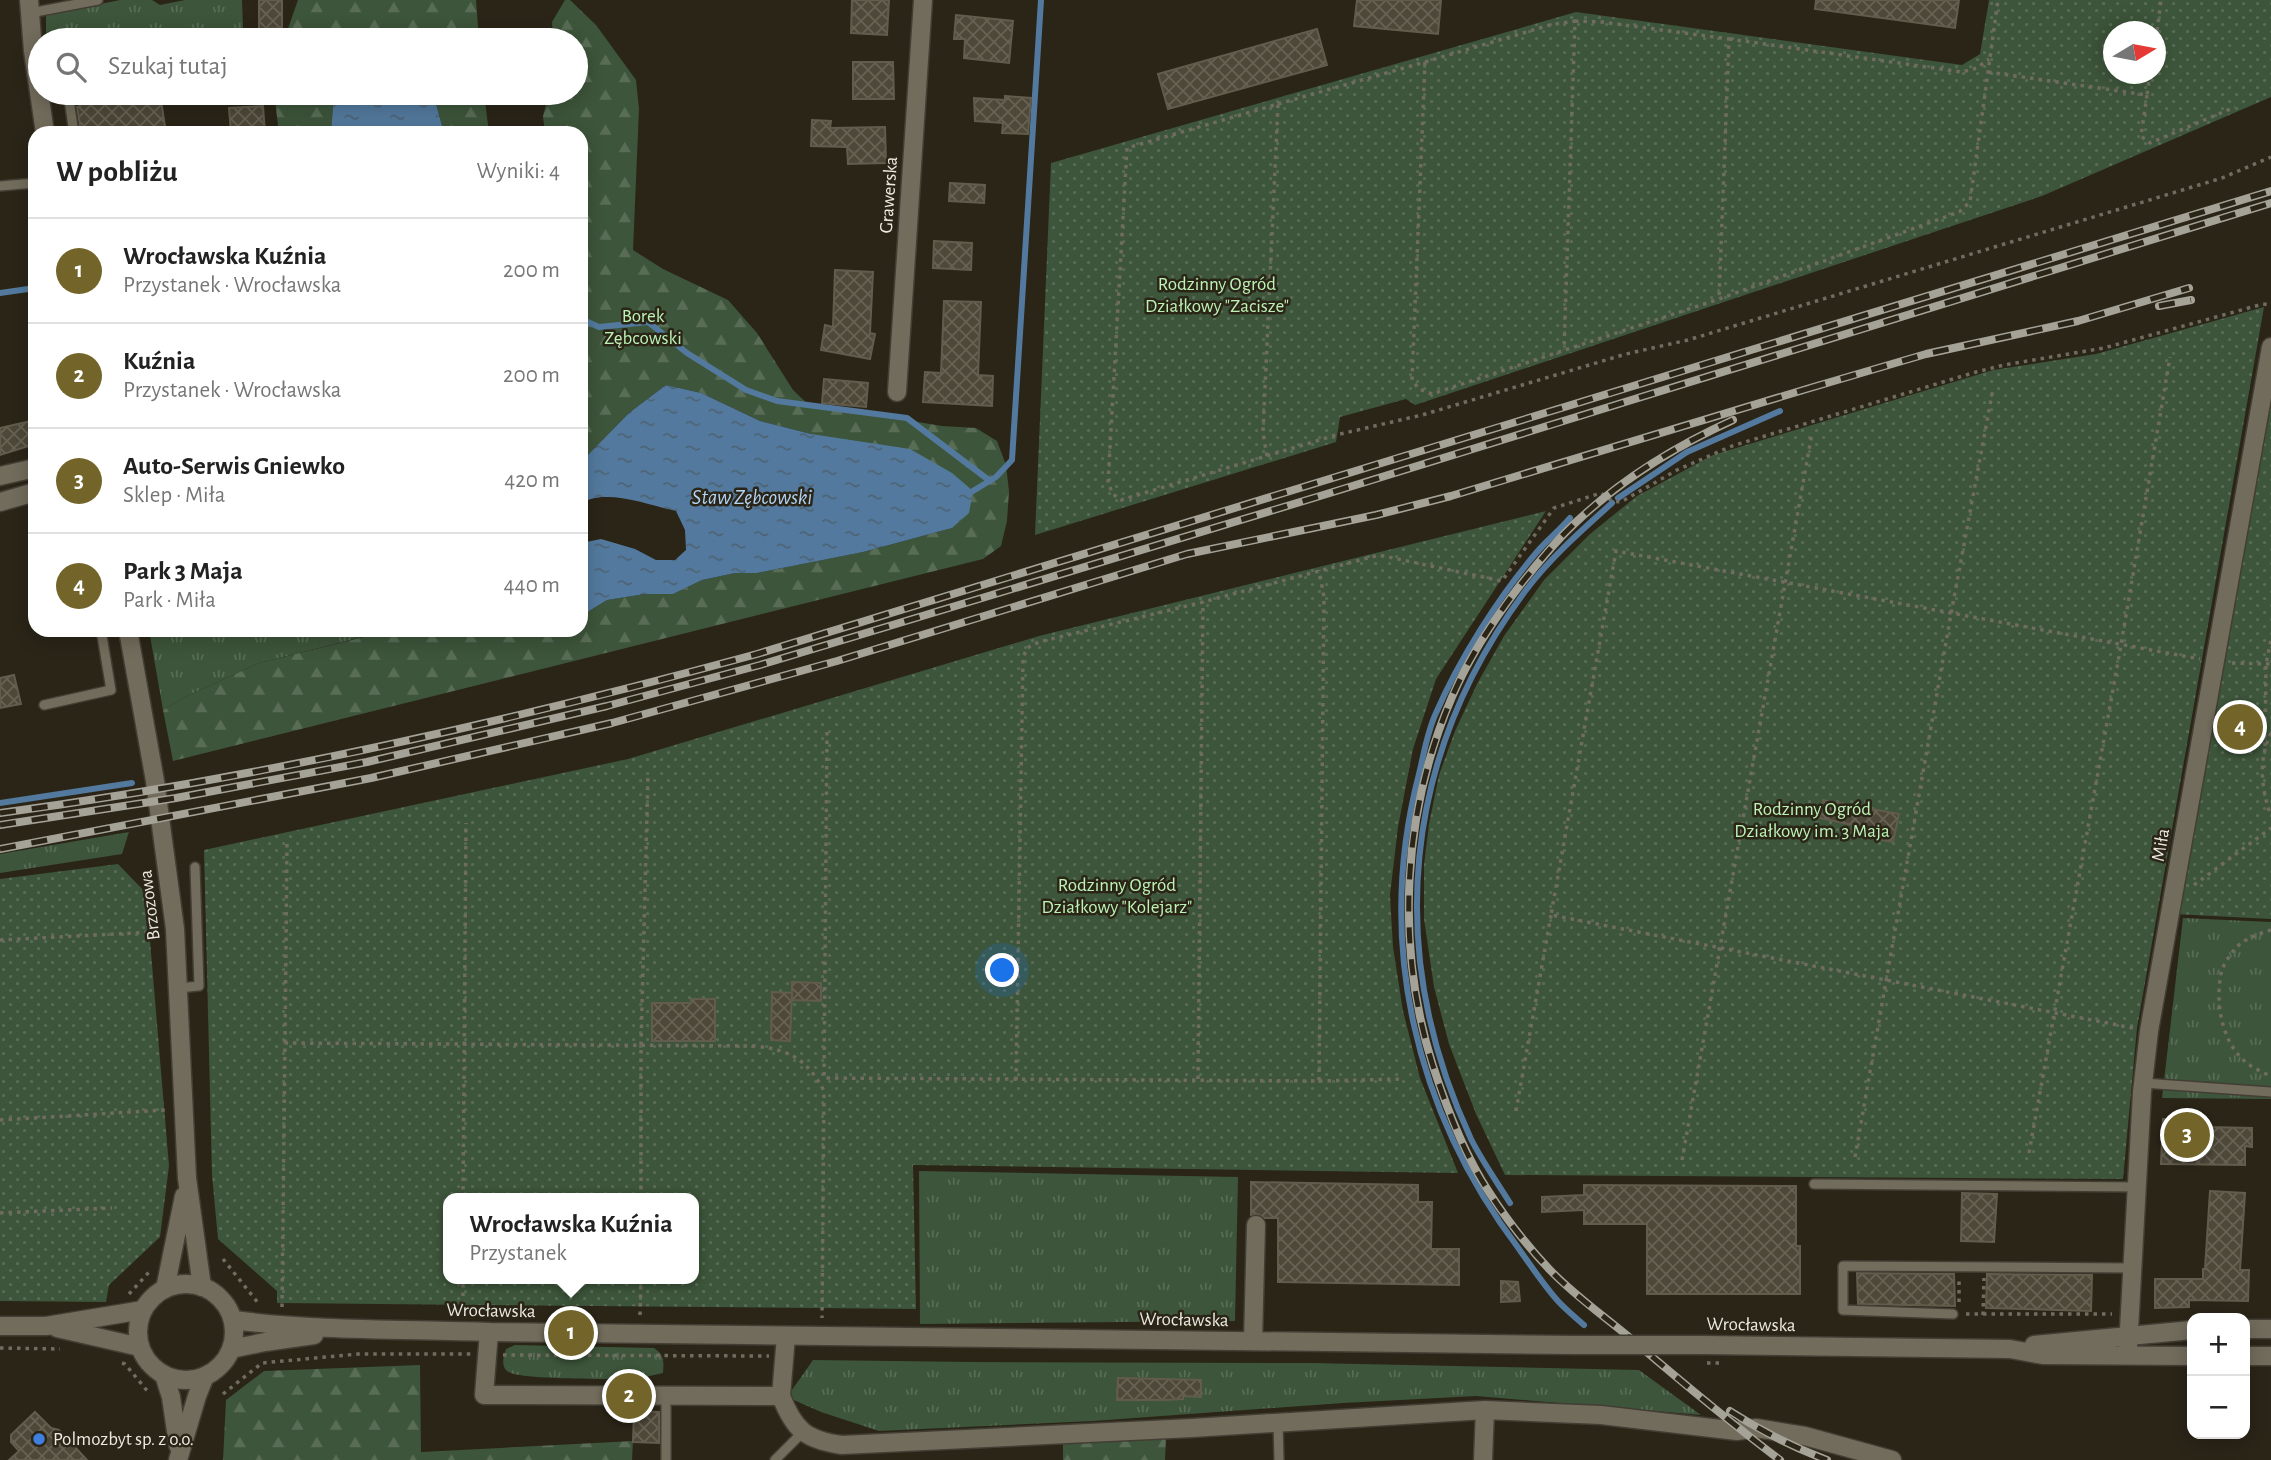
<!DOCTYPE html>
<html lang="pl">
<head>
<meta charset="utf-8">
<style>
	body { margin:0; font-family:"Alegreya Sans",sans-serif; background:#f6f6f6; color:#222 }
	.controls { position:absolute; right:21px; bottom:21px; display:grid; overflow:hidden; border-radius:14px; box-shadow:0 4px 18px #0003 }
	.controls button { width:63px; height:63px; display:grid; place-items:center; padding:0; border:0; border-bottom:2px solid #e0e0e0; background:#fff; color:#222; font:35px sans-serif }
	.compass { position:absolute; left:2103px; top:21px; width:63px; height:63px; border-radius:50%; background:#fff; box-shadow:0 4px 18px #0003; rotate:80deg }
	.you { position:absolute; left:1003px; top:971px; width:24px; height:24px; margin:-18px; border:5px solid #fff; border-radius:50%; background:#1a73e8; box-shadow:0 0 0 10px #1a73e833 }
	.badge { display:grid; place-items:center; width:46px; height:46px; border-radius:50%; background:#73642a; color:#fff; font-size:23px; font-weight:700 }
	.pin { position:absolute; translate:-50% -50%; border:4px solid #fff; box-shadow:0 2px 7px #0006 }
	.popup { position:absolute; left:443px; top:1193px; width:256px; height:91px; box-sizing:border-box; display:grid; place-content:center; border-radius:14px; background:#fff; filter:drop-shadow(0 2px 5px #0005); font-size:23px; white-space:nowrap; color:#767676 }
	.popup b { font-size:26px; color:#222 }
	.popup::after { content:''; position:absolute; left:50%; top:100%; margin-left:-14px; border:14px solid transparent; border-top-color:#fff }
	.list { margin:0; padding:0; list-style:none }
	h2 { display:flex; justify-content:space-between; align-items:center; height:91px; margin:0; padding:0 28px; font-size:30px }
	h2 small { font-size:23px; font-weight:400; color:#767676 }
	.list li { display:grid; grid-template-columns:46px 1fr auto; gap:21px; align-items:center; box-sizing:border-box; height:105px; padding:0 28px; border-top:2px solid #e0e0e0 }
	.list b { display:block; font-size:26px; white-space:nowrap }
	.list p { margin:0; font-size:23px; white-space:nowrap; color:#767676 }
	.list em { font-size:23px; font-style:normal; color:#767676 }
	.icon { flex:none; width:38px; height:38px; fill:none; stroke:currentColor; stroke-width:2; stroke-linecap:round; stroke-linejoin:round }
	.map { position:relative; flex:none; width:2271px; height:1460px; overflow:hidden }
	.search { position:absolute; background:#fff; box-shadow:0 4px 18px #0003; left:28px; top:28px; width:560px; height:77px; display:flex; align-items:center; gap:18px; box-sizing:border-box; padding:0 24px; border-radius:38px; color:#767676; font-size:26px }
	.panel { position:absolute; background:#fff; box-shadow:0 4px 18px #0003; left:28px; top:126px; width:560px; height:511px; border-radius:21px }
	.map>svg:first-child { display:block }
</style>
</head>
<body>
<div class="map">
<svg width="2271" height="1460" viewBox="0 0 2271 1460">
	<defs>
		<pattern id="grass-tufts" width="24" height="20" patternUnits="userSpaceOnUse" patternTransform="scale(1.75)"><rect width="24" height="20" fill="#3d553a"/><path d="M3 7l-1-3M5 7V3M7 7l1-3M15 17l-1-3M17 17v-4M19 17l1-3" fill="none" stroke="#596d56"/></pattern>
		<pattern id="forest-firs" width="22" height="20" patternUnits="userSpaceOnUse" patternTransform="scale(1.75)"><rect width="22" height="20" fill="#3d553a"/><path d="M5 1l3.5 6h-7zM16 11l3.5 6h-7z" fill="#596d56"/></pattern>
		<pattern id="park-dots" width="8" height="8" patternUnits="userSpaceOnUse" patternTransform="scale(1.75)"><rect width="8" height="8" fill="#3d553a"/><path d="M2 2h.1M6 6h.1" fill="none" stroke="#596d56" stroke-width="1.8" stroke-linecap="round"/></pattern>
		<pattern id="water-ripples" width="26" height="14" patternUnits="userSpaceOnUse" patternTransform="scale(1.75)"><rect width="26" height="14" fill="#537a9e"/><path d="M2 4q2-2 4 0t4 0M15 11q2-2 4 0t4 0" fill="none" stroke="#4e6375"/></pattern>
		<pattern id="building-cross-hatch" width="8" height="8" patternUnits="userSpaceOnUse" patternTransform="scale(1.75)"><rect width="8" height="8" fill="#4d4838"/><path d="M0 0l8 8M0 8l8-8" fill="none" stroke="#676254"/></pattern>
	</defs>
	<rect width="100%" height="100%" fill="#2a2517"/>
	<path fill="url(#grass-tufts)" d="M120,0H152L160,5L185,0H242L243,29L71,40H52L46,37V15Z
		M149,630H390L259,663L185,697L163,710Z
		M129,832L122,854L0,873V854Z
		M2183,918L2271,922V1099L2162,1098Z
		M919,1171L1238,1177L1235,1321L920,1324Z
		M515,1345L654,1348C664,1355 664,1360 663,1373C654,1375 645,1377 636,1378C619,1380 523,1379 511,1373C500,1369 503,1358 506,1349Z
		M813,1360L972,1362L1311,1363L1639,1370L1701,1415L1476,1396L1343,1403L1093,1421L879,1431L821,1412L787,1397Z"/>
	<path fill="url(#forest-firs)" d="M298,0H476L479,40H284Z
		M565,0H570L596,25L636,80L639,109L633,250L663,269L728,300L757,333L793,390L812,408L870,414L942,426L976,428L997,441L1006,465L1009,491L1007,521L1001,546L983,559L173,761L163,710L185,697L259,663L392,630H581V616L607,600L645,594H673L702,580L735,573H757L863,552L952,528L811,434L760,421L701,393L666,385L629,413L581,462V398L585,388L581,372V133H545L543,116L549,93H576V40H553L552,22Z
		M274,93H334L331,133H279Z
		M433,93H484L489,133H444Z
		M420,1365L421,1452L633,1441L632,1460H223L226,1400L264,1371Z
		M1166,1437L1165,1460H1063V1441Z"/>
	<path fill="url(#park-dots)" fill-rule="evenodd" d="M1989,0H2271V97L2042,196L1415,405L1406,399L1340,417L1336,442L1035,535L1051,163L1576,12L1962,65L1980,54ZM2114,32H2156V74H2114Z
		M2264,307L2137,1028L2123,1179L1505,1175L1476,1114L1449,1044L1434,987L1424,919V865L1429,824L1439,775L1455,731L1477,684L1504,636L1544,580L1590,534L1637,496L1713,455L1993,370L2096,354Z
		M2271,371V919L2174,914Z
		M1546,511L1436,679L1413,749L1398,827L1390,895L1393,947L1403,1011L1420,1078L1458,1173L913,1165L916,1309L277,1303V1291L218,1239L212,1175L204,850L628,759L1039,636ZM448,1198H694V1279H448Z
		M118,864L146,893L169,1166L160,1237L109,1285L106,1302L0,1301V879Z"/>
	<path fill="url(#water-ripples)" d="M334,93H433L444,133H331Z
		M666,385L701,393L760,421L811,434L910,449L952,473L973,491L969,513L952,528L863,552L757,573H735L702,580L673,594H645L607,600L581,616V537L586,542L601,539L635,549L656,560H675L686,550L685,530L676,511C648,505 608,488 581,503V462L629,413Z"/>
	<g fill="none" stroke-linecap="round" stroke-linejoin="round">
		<path stroke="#537a9e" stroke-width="6" d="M0,293L35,288
			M581,319L599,327L648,322L687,353L746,390L777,401L907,418L990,481
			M973,491L996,477L1012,460L1041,0
			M1618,498L1687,452L1780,411
			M1570,518C1560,530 1547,540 1537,552C1499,596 1459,660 1436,713C1427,732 1424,754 1419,774C1375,943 1415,1111 1519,1249C1531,1266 1543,1284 1557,1300C1565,1309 1575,1317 1584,1325
			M0,803L132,783
			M1510,1203C1497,1182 1482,1161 1471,1139C1384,952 1402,756 1526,590C1551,557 1582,530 1612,503"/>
	</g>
	<path fill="url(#building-cross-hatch)" stroke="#625c4c" stroke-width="2" d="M259,0H282V28L259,29Z
		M852,0H889L887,35L851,33Z
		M1357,0H1441L1438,34L1354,26Z
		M1816,0H1959L1955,28L1815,9Z
		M956,15L1013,21L1009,63L964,58L965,39H954Z
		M1317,29L1327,65L1168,109L1158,74Z
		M853,62H893L894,99H853Z
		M111,93H146L147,97L160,94L166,133H81L77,107L80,106L79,99Z
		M1005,96L1031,98L1028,134L1002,133L1003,123L975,121L974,98L1005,100Z
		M263,106L265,133H231L229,108Z
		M812,120L831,121L830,128L885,127L886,163L848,164L847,147L811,146Z
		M950,183L985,185L984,203L949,201Z
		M934,241L972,243L971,270L933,268Z
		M835,270L873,272L870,333L875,334L870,359L821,350L825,325L833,327Z
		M944,301L981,302L978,375L993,376L992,406L923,402L925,372L941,373Z
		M824,379L868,383L866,407L822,403Z
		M35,420V444L0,455V428Z
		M14,675L21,704L0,708V678Z
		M1823,800L1899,814L1893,842L1851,834L1853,825L1820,818Z
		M792,982L821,983V1001L792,1000Z
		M772,992L792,993L790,1041L771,1040Z
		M691,999H715V1041H652V1003H691Z
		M2163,1119L2208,1121V1127L2252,1128V1147L2245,1146V1165L2161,1164Z
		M1251,1182L1418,1185V1202H1432L1431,1249H1459V1285L1278,1282V1218H1265L1257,1214L1251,1215Z
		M1584,1185L1796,1186V1246H1800V1294H1647V1224H1584V1210L1542,1212V1197L1584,1195Z
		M2210,1191L2245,1193L2240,1270H2249L2248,1301L2189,1300V1307L2155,1308V1279H2203V1269H2205Z
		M1962,1193L1997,1194L1994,1242L1961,1241Z
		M1857,1273L1954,1274L1955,1306L1858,1304Z
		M1987,1274L2092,1275L2091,1311L1986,1308Z
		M1501,1281L1518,1282L1520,1301L1501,1302Z
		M1118,1378L1201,1380V1397L1183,1396V1399L1165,1400H1117Z
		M634,1411L659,1412V1443L633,1442Z
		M35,1412L51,1428L59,1430L87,1460H9L19,1451L11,1442V1435Z"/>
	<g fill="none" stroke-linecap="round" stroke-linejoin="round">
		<g stroke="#433e34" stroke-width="12">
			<path id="service" d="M30,13L98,0
				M68,93L74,133
				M0,186L35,183
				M44,705L111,690L101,630
				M179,988L199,986L195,867
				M2143,1083L2271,1092
				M1814,1184L2138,1187
				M1953,1314L1843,1310V1266L2133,1268
				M666,1396V1460
				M1278,1422L1279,1460
				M775,1460L802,1433"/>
		</g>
		<g stroke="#433e34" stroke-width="21">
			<path id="minor" d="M897,392L923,0
				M0,476L35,468
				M0,502L35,492
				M489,1332L484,1395L781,1396L786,1336
				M1253,1341L1256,1225
				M2128,1348L2142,1092L2149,1031L2271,347
				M781,1396C794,1430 806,1440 842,1445L1192,1428L1485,1410L1601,1415L1737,1431L1756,1428L1805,1436L1892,1460
				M1483,1460L1485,1410"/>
		</g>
		<g stroke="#433e34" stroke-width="21">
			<path id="tertiary" d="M29,0L33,51L45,133
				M128,630L155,781L175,929L187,1178L202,1287
				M165,1289L184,1196
				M164,1375L171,1397L178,1445
				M178,1460L197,1396L205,1376"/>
		</g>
		<g stroke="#433e34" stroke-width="21">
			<path id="secondary" d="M138 1332a48 48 0 1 1 96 0a48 48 0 1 1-96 0Z
				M233,1320C318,1331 403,1329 489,1332L1573,1345
				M0,1326H46L143,1310
				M57,1328L140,1347
				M2245,1329H2271
				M1704,1345L2010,1349L2043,1355L2192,1356
				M2034,1345L2192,1330
				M231,1349L265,1342L314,1335
				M2245,1356H2271"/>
		</g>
		<path stroke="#716c60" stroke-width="3.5" stroke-dasharray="3.5 5" stroke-linecap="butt" d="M1575,21L1602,22L1729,39L1719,299
			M1729,39L1962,72L1977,68L1989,59
			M2156,39L2161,0
			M1425,62L1550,25L1575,21L1564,350
			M1988,72L2147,95L2150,74
			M2147,95L2141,136L2150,143L2235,107
			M1278,104L1425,62L1412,380L1419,389L1432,394L1719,299L1959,212L1970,202L1998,0
			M1267,456L1263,432L1278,104L1127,148L1108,483L1113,494L1121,500L1336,435L1422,415L1626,354L1688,340L2222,178L2271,157
			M2232,663L2271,664
			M827,732L824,1078L1319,1081L1324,597L1319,570
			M2271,733C2258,760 2261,788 2271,816
			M2265,746L2266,664L2271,640
			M2194,885L2271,828
			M2271,930C2258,934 2243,939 2234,950C2229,957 2222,966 2221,974C2215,1003 2222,1044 2247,1063C2254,1069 2264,1072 2271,1077
			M0,940L155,932L156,935
			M2133,1028L1551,915L1616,551L2200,659
			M285,1043L287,842
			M1198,1079L1203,602
			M1016,1080L1023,658L1027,648L1039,642L1203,602L1379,555L1502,581L1554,508L1601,493L1612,501L1621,502L1677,470L1732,446L1976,372L2004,365L2104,348L2263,304L2271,305
			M1319,1081L1402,1079
			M1516,1111L1551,915
			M0,1120L165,1110
			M2029,1153L2121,645L2170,357
			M1855,1157L1951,614L1993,389
			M1682,1160L1812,433
			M463,1198L466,823
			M641,1198V1046L648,773
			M0,1213L112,1208
			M223,1259L259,1304
			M129,1294L150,1271
			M1959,1302V1278
			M282,1307L285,1043L755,1046C790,1050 807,1059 824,1091L822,1318
			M463,1313V1279
			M1966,1314H2112
			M640,1315L641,1279
			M1983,1315L1984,1278
			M2218,1318V1312
			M0,1348L60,1349
			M503,1355L769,1356
			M122,1363L125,1364L149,1393
			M223,1394L262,1363L358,1354H471"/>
		<use href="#service" stroke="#726c5c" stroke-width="9"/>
		<use href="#minor" stroke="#726c5c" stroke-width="18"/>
		<use href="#tertiary" stroke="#726c5c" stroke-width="18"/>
		<use href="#secondary" stroke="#726c5c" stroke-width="18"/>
		<g stroke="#a5a297" stroke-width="8">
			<path id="rail" d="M2159,306L2191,300
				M1810,388L1926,354L2078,321L2189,288
				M1733,420C1674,447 1620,480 1573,525C1554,543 1537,564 1521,584C1494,619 1469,657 1452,697C1402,813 1395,946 1433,1066C1447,1109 1464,1154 1489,1192C1507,1220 1528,1247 1550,1270C1576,1297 1608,1319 1636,1343C1683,1383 1731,1423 1780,1460
				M0,813C256,779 508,722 757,654L2271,191
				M0,825L176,798L367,762L607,706L760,665L1320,496L2271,203
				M0,849L371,778L612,723L837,661L1187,554L1376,515L1451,496L1820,385
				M1730,1411C1761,1431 1793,1447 1827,1460"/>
		</g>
		<use href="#rail" stroke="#2a2517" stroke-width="5" stroke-dasharray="16" stroke-linecap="butt"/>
		<g stroke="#433e34" stroke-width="21" stroke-linecap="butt">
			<path id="secondary-bridge" d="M1573,1345H1704"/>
		</g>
		<path stroke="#716c60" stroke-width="3.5" stroke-dasharray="3.5 5" stroke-linecap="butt" d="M1707,1363H1719"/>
		<use href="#secondary-bridge" stroke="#726c5c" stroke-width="18"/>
	</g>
	<circle fill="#3f7fe0" stroke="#2a2517" stroke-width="2.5" cx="39" cy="1439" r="7"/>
	<g text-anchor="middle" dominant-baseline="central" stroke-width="5" stroke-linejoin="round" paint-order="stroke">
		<g font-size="19" fill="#ece9e0" stroke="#2a2517">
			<text transform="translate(889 195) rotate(-86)">Grawerska</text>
			<text transform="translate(2161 845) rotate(-80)">Miła</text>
			<text transform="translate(150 905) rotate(-97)">Brzozowa</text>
			<text transform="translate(491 1311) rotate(1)">Wrocławska</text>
			<text transform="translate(1184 1320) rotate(1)">Wrocławska</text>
			<text transform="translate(1751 1325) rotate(1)">Wrocławska</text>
		</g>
		<g font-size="19" fill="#bcf3b5" stroke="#2a2517">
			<text x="1217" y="284">Rodzinny Ogród<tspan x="1217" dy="22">Działkowy "Zacisze"</tspan></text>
			<text x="643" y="316">Borek<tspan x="643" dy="22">Zębcowski</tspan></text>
			<text x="1812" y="809">Rodzinny Ogród<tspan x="1812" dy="22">Działkowy im. 3 Maja</tspan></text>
			<text x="1117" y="885">Rodzinny Ogród<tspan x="1117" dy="22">Działkowy "Kolejarz"</tspan></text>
		</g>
		<g font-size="19" fill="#ece9e0" stroke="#2a2517" text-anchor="start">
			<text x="53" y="1439">Polmozbyt sp. z o.o.</text>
		</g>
		<g font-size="21" font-style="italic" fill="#b1d4f6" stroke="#2a2517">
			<text x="752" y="497">Staw Zębcowski</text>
		</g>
	</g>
</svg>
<div class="controls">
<button>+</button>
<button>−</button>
</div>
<svg class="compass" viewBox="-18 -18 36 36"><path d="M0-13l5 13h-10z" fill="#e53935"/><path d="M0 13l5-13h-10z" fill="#767676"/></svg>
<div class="you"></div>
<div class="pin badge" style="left:571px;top:1333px">1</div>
<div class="popup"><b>Wrocławska Kuźnia</b>Przystanek</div>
<div class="pin badge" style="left:629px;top:1396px">2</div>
<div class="pin badge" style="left:2187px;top:1135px">3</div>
<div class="pin badge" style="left:2240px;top:727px">4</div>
<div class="search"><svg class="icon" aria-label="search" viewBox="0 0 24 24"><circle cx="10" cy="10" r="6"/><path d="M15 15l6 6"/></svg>Szukaj tutaj</div>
<section class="panel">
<h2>W pobliżu<small>Wyniki: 4</small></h2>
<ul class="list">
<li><span class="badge">1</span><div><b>Wrocławska Kuźnia</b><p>Przystanek · Wrocławska</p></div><em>200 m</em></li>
<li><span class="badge">2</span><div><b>Kuźnia</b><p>Przystanek · Wrocławska</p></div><em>200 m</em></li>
<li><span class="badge">3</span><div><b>Auto-Serwis Gniewko</b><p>Sklep · Miła</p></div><em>420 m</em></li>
<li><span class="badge">4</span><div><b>Park 3 Maja</b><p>Park · Miła</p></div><em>440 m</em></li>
</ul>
</section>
</div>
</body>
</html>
